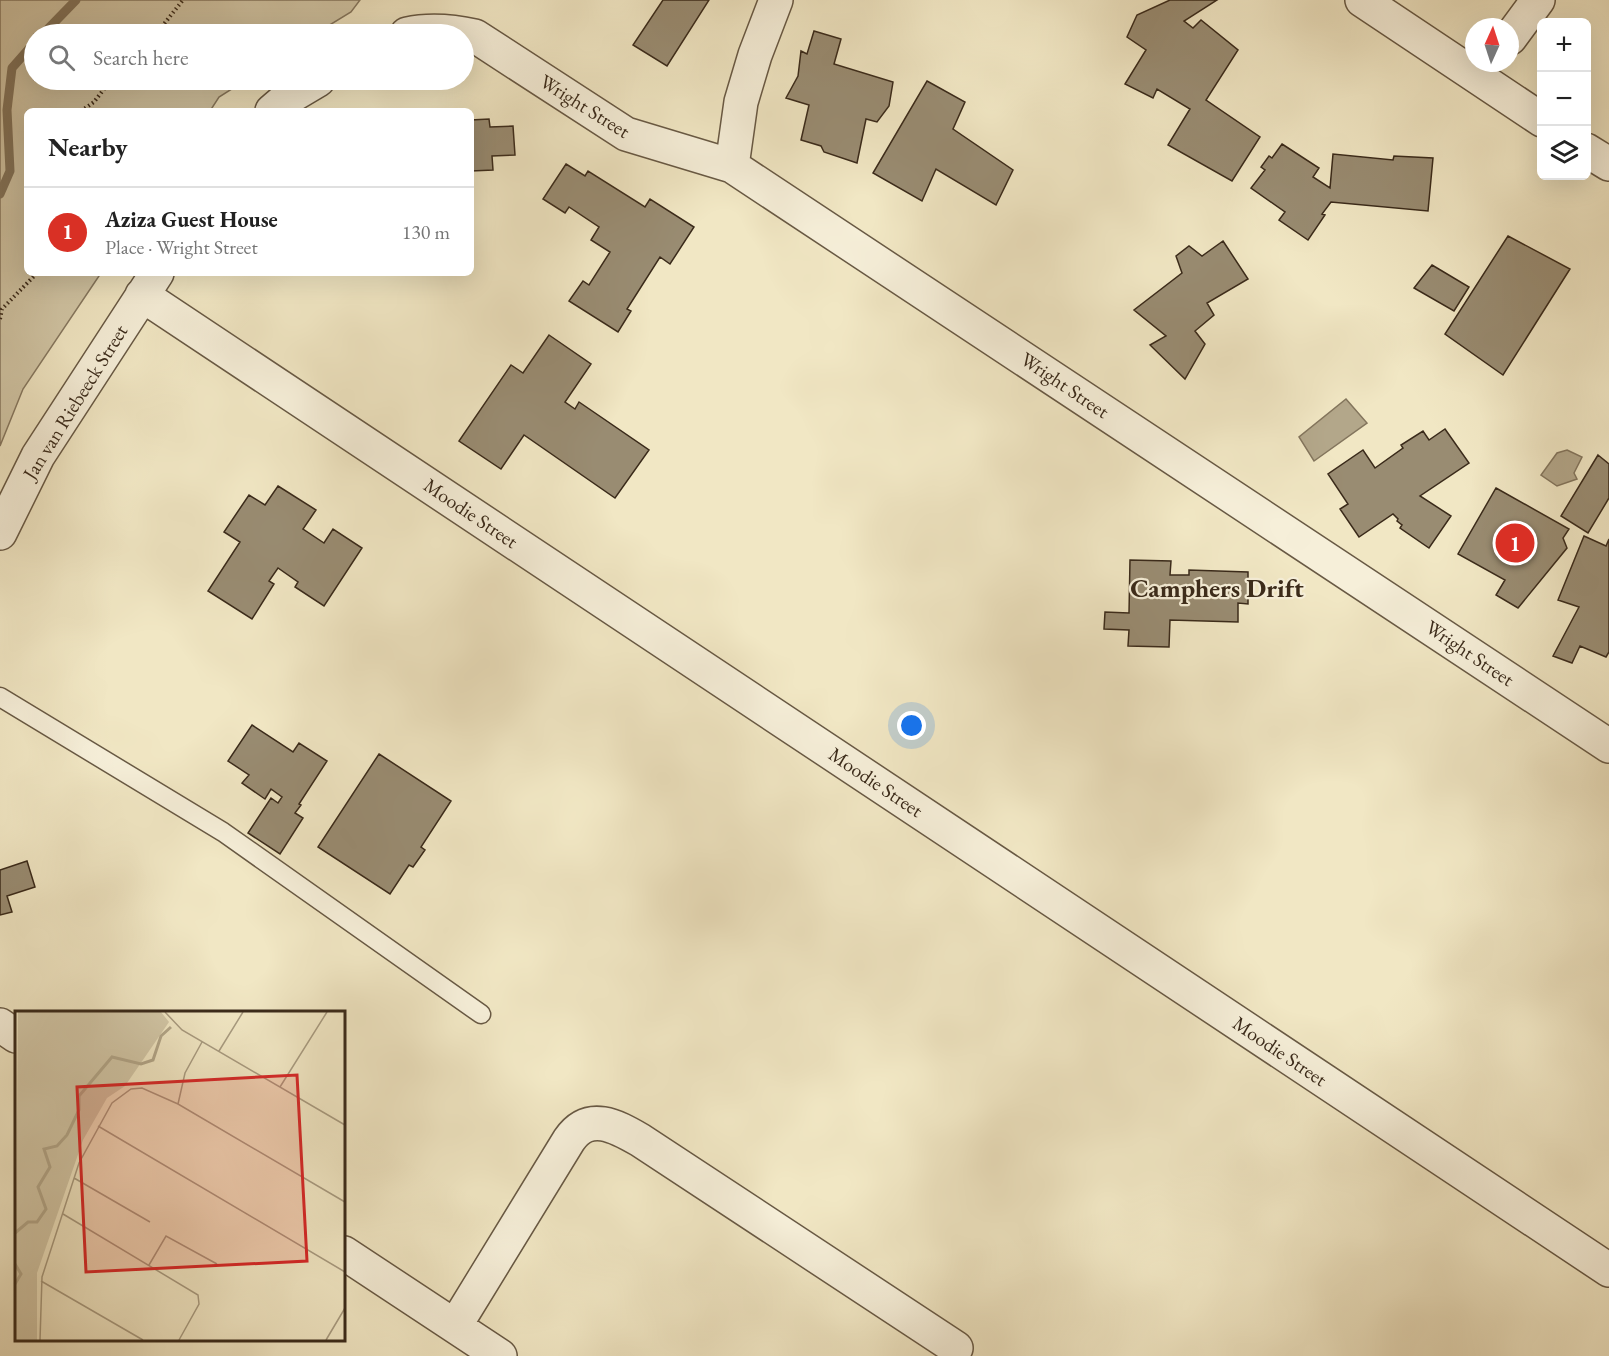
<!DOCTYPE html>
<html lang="en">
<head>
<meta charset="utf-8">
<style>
	body { margin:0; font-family:"EB Garamond",serif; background:#f6f6f6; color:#222 }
	.controls { position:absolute; right:18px; top:18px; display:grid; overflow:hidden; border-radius:9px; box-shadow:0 6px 24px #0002 }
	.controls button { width:54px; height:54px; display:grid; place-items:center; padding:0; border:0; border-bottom:2px solid #e0e0e0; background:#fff; color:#222; font:30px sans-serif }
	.compass { position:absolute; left:1465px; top:18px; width:54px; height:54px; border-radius:50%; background:#fff; box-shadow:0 6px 24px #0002; rotate:3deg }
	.you { position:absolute; left:912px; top:726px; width:21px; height:21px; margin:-15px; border:4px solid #fff; border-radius:50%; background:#1a73e8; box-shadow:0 0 0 9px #1a73e833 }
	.badge { display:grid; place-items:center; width:39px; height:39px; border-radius:50%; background:#d93025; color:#fff; font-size:20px; font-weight:700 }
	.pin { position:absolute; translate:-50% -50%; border:3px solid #fff; box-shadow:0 2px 6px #0006 }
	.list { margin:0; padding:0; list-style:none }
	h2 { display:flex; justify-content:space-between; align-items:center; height:78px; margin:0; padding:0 24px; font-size:26px }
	h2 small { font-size:20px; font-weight:400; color:#767676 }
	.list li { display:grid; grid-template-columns:39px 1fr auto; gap:18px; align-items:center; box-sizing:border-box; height:90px; padding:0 24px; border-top:2px solid #e0e0e0 }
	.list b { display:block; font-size:22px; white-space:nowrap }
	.list p { margin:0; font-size:20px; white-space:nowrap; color:#767676 }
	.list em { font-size:20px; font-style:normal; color:#767676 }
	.icon { flex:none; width:33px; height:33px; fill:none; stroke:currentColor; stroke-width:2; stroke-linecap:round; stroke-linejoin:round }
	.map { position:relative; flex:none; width:1609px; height:1356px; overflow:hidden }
	.search { position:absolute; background:#fff; box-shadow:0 6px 24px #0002; left:24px; top:24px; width:450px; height:66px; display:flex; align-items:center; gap:15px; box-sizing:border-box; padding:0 21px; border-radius:33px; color:#767676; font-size:22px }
	.panel { position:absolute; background:#fff; box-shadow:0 6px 24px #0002; left:24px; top:108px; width:450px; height:168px; border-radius:9px }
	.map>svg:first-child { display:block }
</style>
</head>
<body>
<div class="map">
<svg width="1609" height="1356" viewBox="0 0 1609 1356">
	<rect width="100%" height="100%" fill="#f1e7c4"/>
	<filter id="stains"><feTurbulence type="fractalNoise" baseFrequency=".00333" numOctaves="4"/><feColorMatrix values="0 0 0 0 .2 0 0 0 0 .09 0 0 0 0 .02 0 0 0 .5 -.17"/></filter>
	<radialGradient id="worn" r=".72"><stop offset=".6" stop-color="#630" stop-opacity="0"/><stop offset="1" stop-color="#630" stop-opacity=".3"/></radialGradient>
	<path fill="#d2c7a7" stroke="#867860" stroke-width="1.5" d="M0,0H360L351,12L315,34H34V80H246L219,97L210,111H27V273H101L23,389L0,446Z"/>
	<path fill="#b3a78a" stroke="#83755d" stroke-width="1.5" d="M1346,399L1367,423L1314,461L1299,437Z
		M1567,450L1582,457L1574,473L1577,479L1557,486L1541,475L1557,453Z"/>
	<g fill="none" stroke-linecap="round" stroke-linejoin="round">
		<path stroke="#83755d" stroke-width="9" d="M43,34L76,0
			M0,194L10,171L7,110L12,68L34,43"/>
	</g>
	<path fill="#998c72" stroke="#3a2a1a" stroke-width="1.5" d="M663,0H709L667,66L633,45Z
		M1170,0H1217L1184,21L1193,28L1201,20L1238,50L1206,100L1260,137L1232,181L1168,145L1190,109L1157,89L1153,98L1125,84L1146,50L1127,37L1137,15Z
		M814,31L841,39L834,64L893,82L889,106L877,122L866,119L857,163L824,152L821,146L801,140L809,105L786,98L798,76L801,51L807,54Z
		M927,81L965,102L953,129L1013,170L996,205L936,169L922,201L873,173Z
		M489,119L490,127L513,126L515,155L492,156L493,170L471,171V120Z
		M1282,144L1319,168L1313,177L1330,188L1333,154L1393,160L1394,156L1433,158L1428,211L1331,202L1322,214L1325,215L1308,240L1279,220L1285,212L1251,188L1265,170L1261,167L1269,156L1272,158Z
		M566,164L585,176L588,171L645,207L650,199L694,227L670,264L660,257L627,309L631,311L618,332L569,301L583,281L589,285L610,252L591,240L599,227L569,207L565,213L543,199Z
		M1508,236L1570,269L1503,375L1445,334Z
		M1223,241L1248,279L1207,303L1214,315L1195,331L1205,344L1185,379L1150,345L1166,336L1134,310L1182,273L1176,256L1189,246L1202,256Z
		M1432,265L1469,287L1454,311L1414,288Z
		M549,335L591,364L565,402L575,409L579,402L649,450L615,498L524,435L501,469L459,441L511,365L523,373Z
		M1445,429L1469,463L1420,496L1451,516L1429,548L1400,528L1402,525L1397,521L1398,519L1393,514L1359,537L1340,509L1348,504L1328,474L1363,450L1375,468L1403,448L1401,445L1423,431L1429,440Z
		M1598,455L1609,464V498L1588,533L1561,516Z
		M278,486L316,510L303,529L324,543L333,529L362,548L324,606L295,587L298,582L278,568L269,581L274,584L252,619L208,591L240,542L224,532L249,495L265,505Z
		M1496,488L1569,529L1563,538L1567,548L1518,608L1496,595L1505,580L1458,554Z
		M1584,536L1606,546L1609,539V652L1606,657L1580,646L1572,663L1553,656L1579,607L1558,600Z
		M1130,560L1171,561L1170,575H1189V570L1248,572V604L1238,603V622L1170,620L1169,647L1128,646L1129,630L1104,629L1105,612L1129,613Z
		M252,725L293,752L299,743L327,761L299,804L301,805L295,813L303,818L280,854L248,833L271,798L278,803L282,797L271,789L265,799L242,783L249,775L228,761Z
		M379,754L451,801L421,847L425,850L413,867L409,865L390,894L318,847Z
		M27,861L35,887L7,896L12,912L0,915V870Z"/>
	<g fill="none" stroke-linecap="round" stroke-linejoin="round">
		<g stroke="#685944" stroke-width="21">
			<path id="service" d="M0,697L223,832L481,1014"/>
		</g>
		<g stroke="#685944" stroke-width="36">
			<path id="minor" d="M1362,0L1542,120
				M407,34C430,29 452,31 475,36L626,134L732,166L1609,746
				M1510,38L1538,0
				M272,111L286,99L318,80
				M1586,150L1609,164
				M732,166L741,102L755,55L776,0
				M142,295L1609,1270
				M0,533L38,456L157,273
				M0,1025L16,1036
				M344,1253L500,1356
				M455,1326L569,1140C589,1111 616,1126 640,1140L956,1348"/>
		</g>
		<path stroke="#3a2a1a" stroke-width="4" stroke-dasharray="1.5 3" stroke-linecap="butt" d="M156,34L183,0
			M81,111L94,102L111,80
			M0,319L2,309L37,273"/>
		<use href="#service" stroke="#f6efd9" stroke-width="18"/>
		<use href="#minor" stroke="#f6efd9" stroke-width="33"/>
	</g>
	<g text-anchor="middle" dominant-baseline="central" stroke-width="4.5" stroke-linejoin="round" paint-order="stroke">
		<g font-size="20" fill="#3a2a1a" stroke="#f6efd9">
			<text transform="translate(585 106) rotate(32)">Wright Street</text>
			<text transform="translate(1065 385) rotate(34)">Wright Street</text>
			<text transform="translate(75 402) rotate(-58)">Jan van Riebeeck Street</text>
			<text transform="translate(471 513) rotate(34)">Moodie Street</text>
			<text transform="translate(1470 653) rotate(34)">Wright Street</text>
			<text transform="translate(876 782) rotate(34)">Moodie Street</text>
			<text transform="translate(1280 1051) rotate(34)">Moodie Street</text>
		</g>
		<g font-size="26" font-weight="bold" fill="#3a2a1a" stroke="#f6efd9">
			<text x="1217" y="588">Camphers Drift</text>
		</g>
	</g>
	<g transform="translate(15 1011)">
		<rect width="330" height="330" fill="#f1e7c4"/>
		<path d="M3,1H146L154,11L110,75L92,87L68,129L22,262V329H0Z" fill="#d2c7a7"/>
		<path fill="none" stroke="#b3a78a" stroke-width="3" d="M0,222L13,211H22L31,198L23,176L35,156L29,138L42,135L52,124L64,99V85L97,46L126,53L138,49L146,25L156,16M0,253L6,263L0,273"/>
		<path fill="none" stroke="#a89b80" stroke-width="1.5" d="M150,1L167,19L330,114M204,40L228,1M265,76L312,1M163,93L170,62L187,31M83,115L330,261M59,167L135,211M48,203L183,284L184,293L164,329M134,254L151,225L202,253M26,270L128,329M25,329L27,266L64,152L97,92L116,78L127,77L163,93L330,191M311,329L330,297"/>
		<path fill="#d62828" fill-opacity="0.15" stroke="#d62828" stroke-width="3" d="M282,64L292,250L71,261L62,76Z"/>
		<rect width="330" height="330" fill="none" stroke="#3a2a1a" stroke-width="3"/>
	</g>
	<rect width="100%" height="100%" filter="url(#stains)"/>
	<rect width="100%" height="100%" fill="url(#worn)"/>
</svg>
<div class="controls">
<button>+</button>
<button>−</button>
<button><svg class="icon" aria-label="layers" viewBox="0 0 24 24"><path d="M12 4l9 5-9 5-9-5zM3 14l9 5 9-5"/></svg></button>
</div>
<svg class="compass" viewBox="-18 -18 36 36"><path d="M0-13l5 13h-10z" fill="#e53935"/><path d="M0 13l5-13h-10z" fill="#767676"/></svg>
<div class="you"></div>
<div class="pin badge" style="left:1515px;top:543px">1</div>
<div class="search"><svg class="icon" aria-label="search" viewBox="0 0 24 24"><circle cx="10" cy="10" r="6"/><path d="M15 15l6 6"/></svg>Search here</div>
<section class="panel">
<h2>Nearby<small></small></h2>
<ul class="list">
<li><span class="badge">1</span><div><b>Aziza Guest House</b><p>Place · Wright Street</p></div><em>130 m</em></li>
</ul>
</section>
</div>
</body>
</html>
